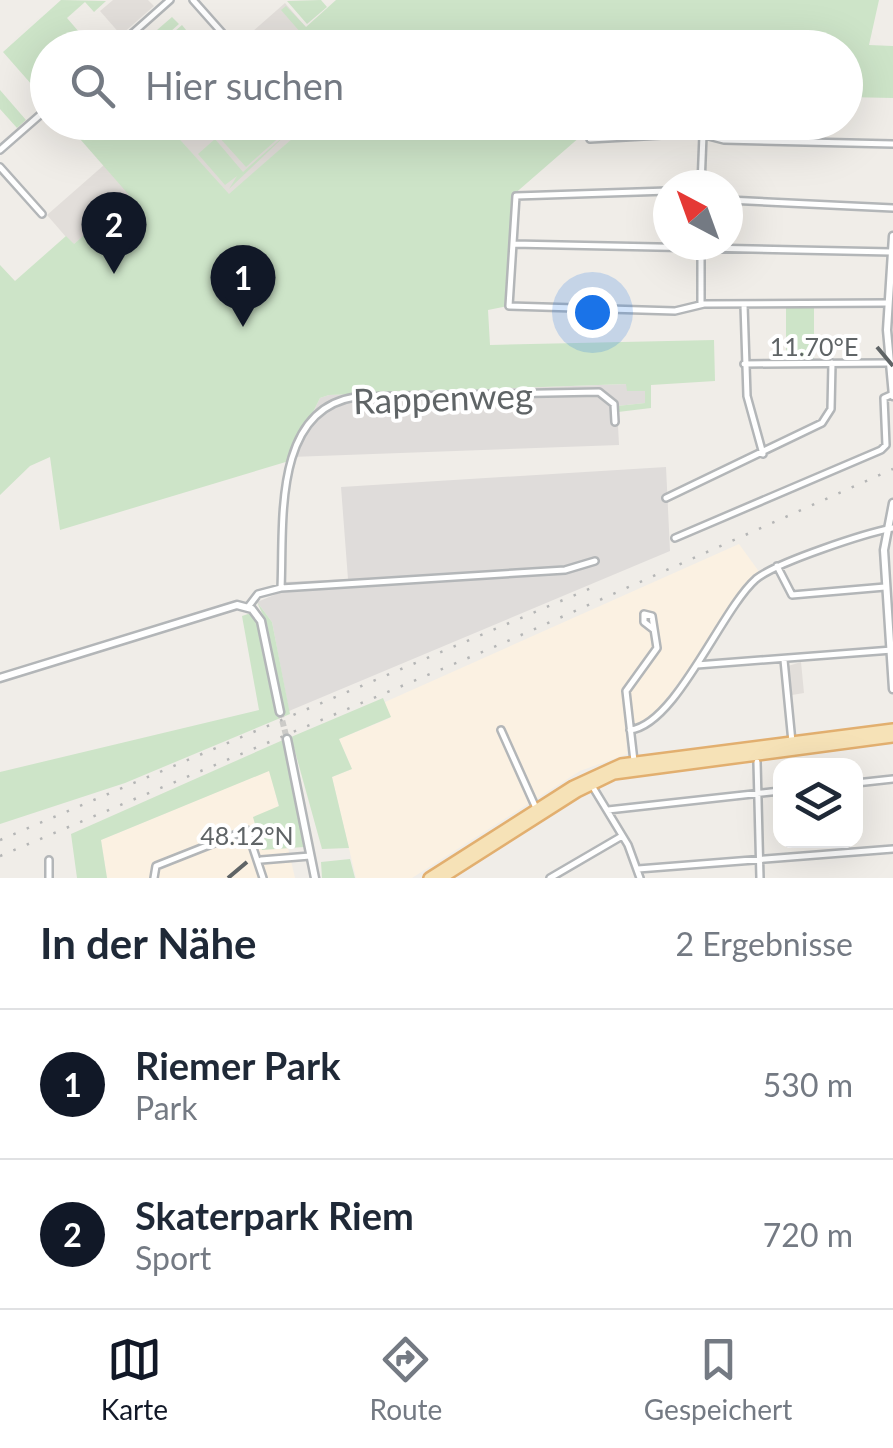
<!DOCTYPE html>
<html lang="de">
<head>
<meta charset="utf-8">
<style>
	body { margin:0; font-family:Lato,sans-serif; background:#f6f6f7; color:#1f2937 }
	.controls { position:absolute; right:30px; bottom:30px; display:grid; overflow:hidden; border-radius:20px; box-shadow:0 10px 40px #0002 }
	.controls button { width:90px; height:90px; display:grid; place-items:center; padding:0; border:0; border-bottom:2px solid #e0e1e3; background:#fff; color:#1f2937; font:50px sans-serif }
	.compass { position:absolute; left:653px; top:170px; width:90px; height:90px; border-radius:50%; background:#fff; box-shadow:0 10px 40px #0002; rotate:319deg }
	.you { position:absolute; left:592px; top:312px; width:35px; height:35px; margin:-25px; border:8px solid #fff; border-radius:50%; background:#1a73e8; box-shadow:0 0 0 15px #1a73e833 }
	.badge { display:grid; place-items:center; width:65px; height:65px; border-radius:50%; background:#111827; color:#fff; font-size:32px; font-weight:700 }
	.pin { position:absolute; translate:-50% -82px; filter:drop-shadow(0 2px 5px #0008) }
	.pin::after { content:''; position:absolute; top:52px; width:35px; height:30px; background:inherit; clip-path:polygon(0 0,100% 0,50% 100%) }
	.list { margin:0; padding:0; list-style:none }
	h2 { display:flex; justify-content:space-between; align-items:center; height:130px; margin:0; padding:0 40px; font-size:42px }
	h2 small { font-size:32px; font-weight:400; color:#747a83 }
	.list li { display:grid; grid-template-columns:65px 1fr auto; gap:30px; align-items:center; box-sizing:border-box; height:150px; padding:0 40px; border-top:2px solid #e0e1e3 }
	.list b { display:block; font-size:38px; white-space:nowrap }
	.list p { margin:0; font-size:32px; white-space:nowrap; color:#747a83 }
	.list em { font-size:32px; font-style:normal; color:#747a83 }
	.icon { flex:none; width:55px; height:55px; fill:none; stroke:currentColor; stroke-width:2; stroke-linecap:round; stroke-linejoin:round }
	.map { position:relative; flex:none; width:893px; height:878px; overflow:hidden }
	.search { position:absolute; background:#fff; box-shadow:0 10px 40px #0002; left:30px; right:30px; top:30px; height:110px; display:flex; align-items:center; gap:25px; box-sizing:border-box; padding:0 35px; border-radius:55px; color:#747a83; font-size:38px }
	.sheet { height:430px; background:#fff }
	nav { display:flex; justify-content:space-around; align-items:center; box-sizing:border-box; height:140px; border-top:2px solid #e0e1e3; background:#fff; font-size:28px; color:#747a83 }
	nav a { display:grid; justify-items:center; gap:5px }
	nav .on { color:#111827 }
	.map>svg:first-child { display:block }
</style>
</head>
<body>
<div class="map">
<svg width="893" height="878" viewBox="0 0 893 878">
	<rect width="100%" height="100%" fill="#f0ede8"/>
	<path fill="#fbf1e2" d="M739,544L760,573L746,583L702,652L648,722L626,727L627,754L580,771L412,878H356L332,777L352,769L339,739L390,718L385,702Z
		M270,770L295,878H107L101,840Z"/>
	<path fill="#dfdcda" d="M627,384L645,390V403L617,406L619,445L291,457L320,398L329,395Z
		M666,467L670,551L289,711L272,622L257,602L284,591L285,582L348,579L341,487Z"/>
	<path fill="#e2deda" d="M113,0H148L154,6L121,35L100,11Z
		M285,3L323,47L234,48Z
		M165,123H310L229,195Z
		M104,165L130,194L73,245L47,215Z
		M801,662L804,693L792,695L788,666Z"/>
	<path fill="#cde4c8" d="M61,0L106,1L94,12L85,2L67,18L92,47L48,48L47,102L3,52Z
		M321,0L327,7L307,24L287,1Z
		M336,0H879L869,45L893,46V98L846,97V48H323L316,40L312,47H301L308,41L281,10L286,6L306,27Z
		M172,17L179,24L153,47H146L142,43Z
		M182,25L195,41L187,47H162L160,44Z
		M0,90L26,120L17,128L0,109Z
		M66,123H165L229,194L310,123H596L512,196L508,306L488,310L490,345L714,340L715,381L651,385V408L618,412L617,406L645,403V391H627L626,384L329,395L320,398L289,461L60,530L50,457L30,466L0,495V265L15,281L66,236L74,244L129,195Z
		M233,123H288L292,126L246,167L218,136Z
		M293,128L229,189L237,176L225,185L198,154L215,139L243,172Z
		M814,306V361H786V307Z
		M257,602L272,622L290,714L125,783L0,824V772L259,710L242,616L251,613L260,626L277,715L284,712L267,624Z
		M383,698L391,717L339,739L352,769L332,777L349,848L322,849L291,737Z
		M283,740L304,847L262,850L253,817L279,806L269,771L101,840L107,878H77L71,834Z
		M350,859L355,878H322L321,862Z"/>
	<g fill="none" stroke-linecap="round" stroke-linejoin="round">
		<path stroke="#cccbc8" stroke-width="6" stroke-dasharray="6 3" stroke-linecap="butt" d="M280,712L287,739"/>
		<g stroke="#b3b6b8" stroke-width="10">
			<path id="minor" d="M193,0L232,44
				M116,48L170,0
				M590,139L697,133L724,140L893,144
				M0,150L48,108
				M0,167L42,214
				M701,185L703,135
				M668,191L516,196L509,306L675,311L704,304L888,303
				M728,200L893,208
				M513,244L891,252
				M701,248V304
				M744,305L747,396L763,454
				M744,364L888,363
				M666,498L822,423L831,409L832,363
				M675,538L881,450L886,445L884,398L893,394
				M777,566L792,595L885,587
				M281,588C284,525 272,410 355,397L599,392L614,404L615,422
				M248,607L258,594L281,588L565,570L595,561
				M784,660L792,742
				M697,665L892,650
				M501,730L536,808
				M630,730C676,725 721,610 756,579C777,562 866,533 893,528
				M634,761L626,691L657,648L652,616L644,614V622L653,629
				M757,762L760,878
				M856,783L893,779
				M591,784L628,845L640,878
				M608,810L780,791
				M261,860L310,856
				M638,869L893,849
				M49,878V860
				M154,878L156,866L247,830L263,878
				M550,878L622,836"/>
		</g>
		<g stroke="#b3b6b8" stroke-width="11">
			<path id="tertiary" d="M893,236L887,330L893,396
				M893,503L884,550L893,689
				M0,678L237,605L252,609L261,621L280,712
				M287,739L315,878"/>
		</g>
		<g stroke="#e2af6f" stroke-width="14">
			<path id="primary" d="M429,878L573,786L621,764L893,729
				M442,878L577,792L614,774L893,737"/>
		</g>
		<use href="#minor" stroke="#fff" stroke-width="5"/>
		<use href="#tertiary" stroke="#fff" stroke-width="6"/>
		<use href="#primary" stroke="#f6e2b7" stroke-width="9"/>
		<path stroke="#b5b6b6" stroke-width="2.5" stroke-dasharray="2.5 12" stroke-linecap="butt" d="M0,840L596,586
			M0,856L501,644L893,469"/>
	</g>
	<path fill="none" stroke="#5f6466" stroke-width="4" d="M877,347L893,366M228,878L247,862"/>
	<g text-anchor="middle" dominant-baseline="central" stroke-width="8" stroke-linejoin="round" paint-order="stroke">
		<g font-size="35" fill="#5f6466" stroke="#fff">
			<text transform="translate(443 397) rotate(-2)">Rappenweg</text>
		</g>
	</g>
	<g font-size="25" text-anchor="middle" fill="#5f6466" stroke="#fff" stroke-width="8" stroke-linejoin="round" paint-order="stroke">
		<text x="814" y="356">11.70°E</text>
		<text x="247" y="845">48.12°N</text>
	</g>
</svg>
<div class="controls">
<button><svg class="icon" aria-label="layers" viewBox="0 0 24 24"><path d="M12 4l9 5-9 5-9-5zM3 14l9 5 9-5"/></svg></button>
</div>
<svg class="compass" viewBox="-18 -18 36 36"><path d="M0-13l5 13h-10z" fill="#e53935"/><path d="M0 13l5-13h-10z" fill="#747a83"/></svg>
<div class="you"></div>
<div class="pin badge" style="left:243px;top:327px">1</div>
<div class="pin badge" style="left:114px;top:274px">2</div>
<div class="search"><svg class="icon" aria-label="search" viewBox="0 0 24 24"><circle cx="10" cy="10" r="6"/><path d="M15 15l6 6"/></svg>Hier suchen</div>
</div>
<section class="sheet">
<h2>In der Nähe<small>2 Ergebnisse</small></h2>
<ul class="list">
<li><span class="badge">1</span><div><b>Riemer Park</b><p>Park</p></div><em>530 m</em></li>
<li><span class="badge">2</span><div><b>Skaterpark Riem</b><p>Sport</p></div><em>720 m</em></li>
</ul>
</section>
<nav>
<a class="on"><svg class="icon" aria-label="map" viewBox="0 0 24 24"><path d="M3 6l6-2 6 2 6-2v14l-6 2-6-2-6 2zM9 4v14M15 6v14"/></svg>Karte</a>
<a><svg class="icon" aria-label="directions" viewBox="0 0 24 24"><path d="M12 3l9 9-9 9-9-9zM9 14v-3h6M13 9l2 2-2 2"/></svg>Route</a>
<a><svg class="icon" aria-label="saved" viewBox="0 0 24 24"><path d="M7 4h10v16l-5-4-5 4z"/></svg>Gespeichert</a>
</nav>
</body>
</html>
